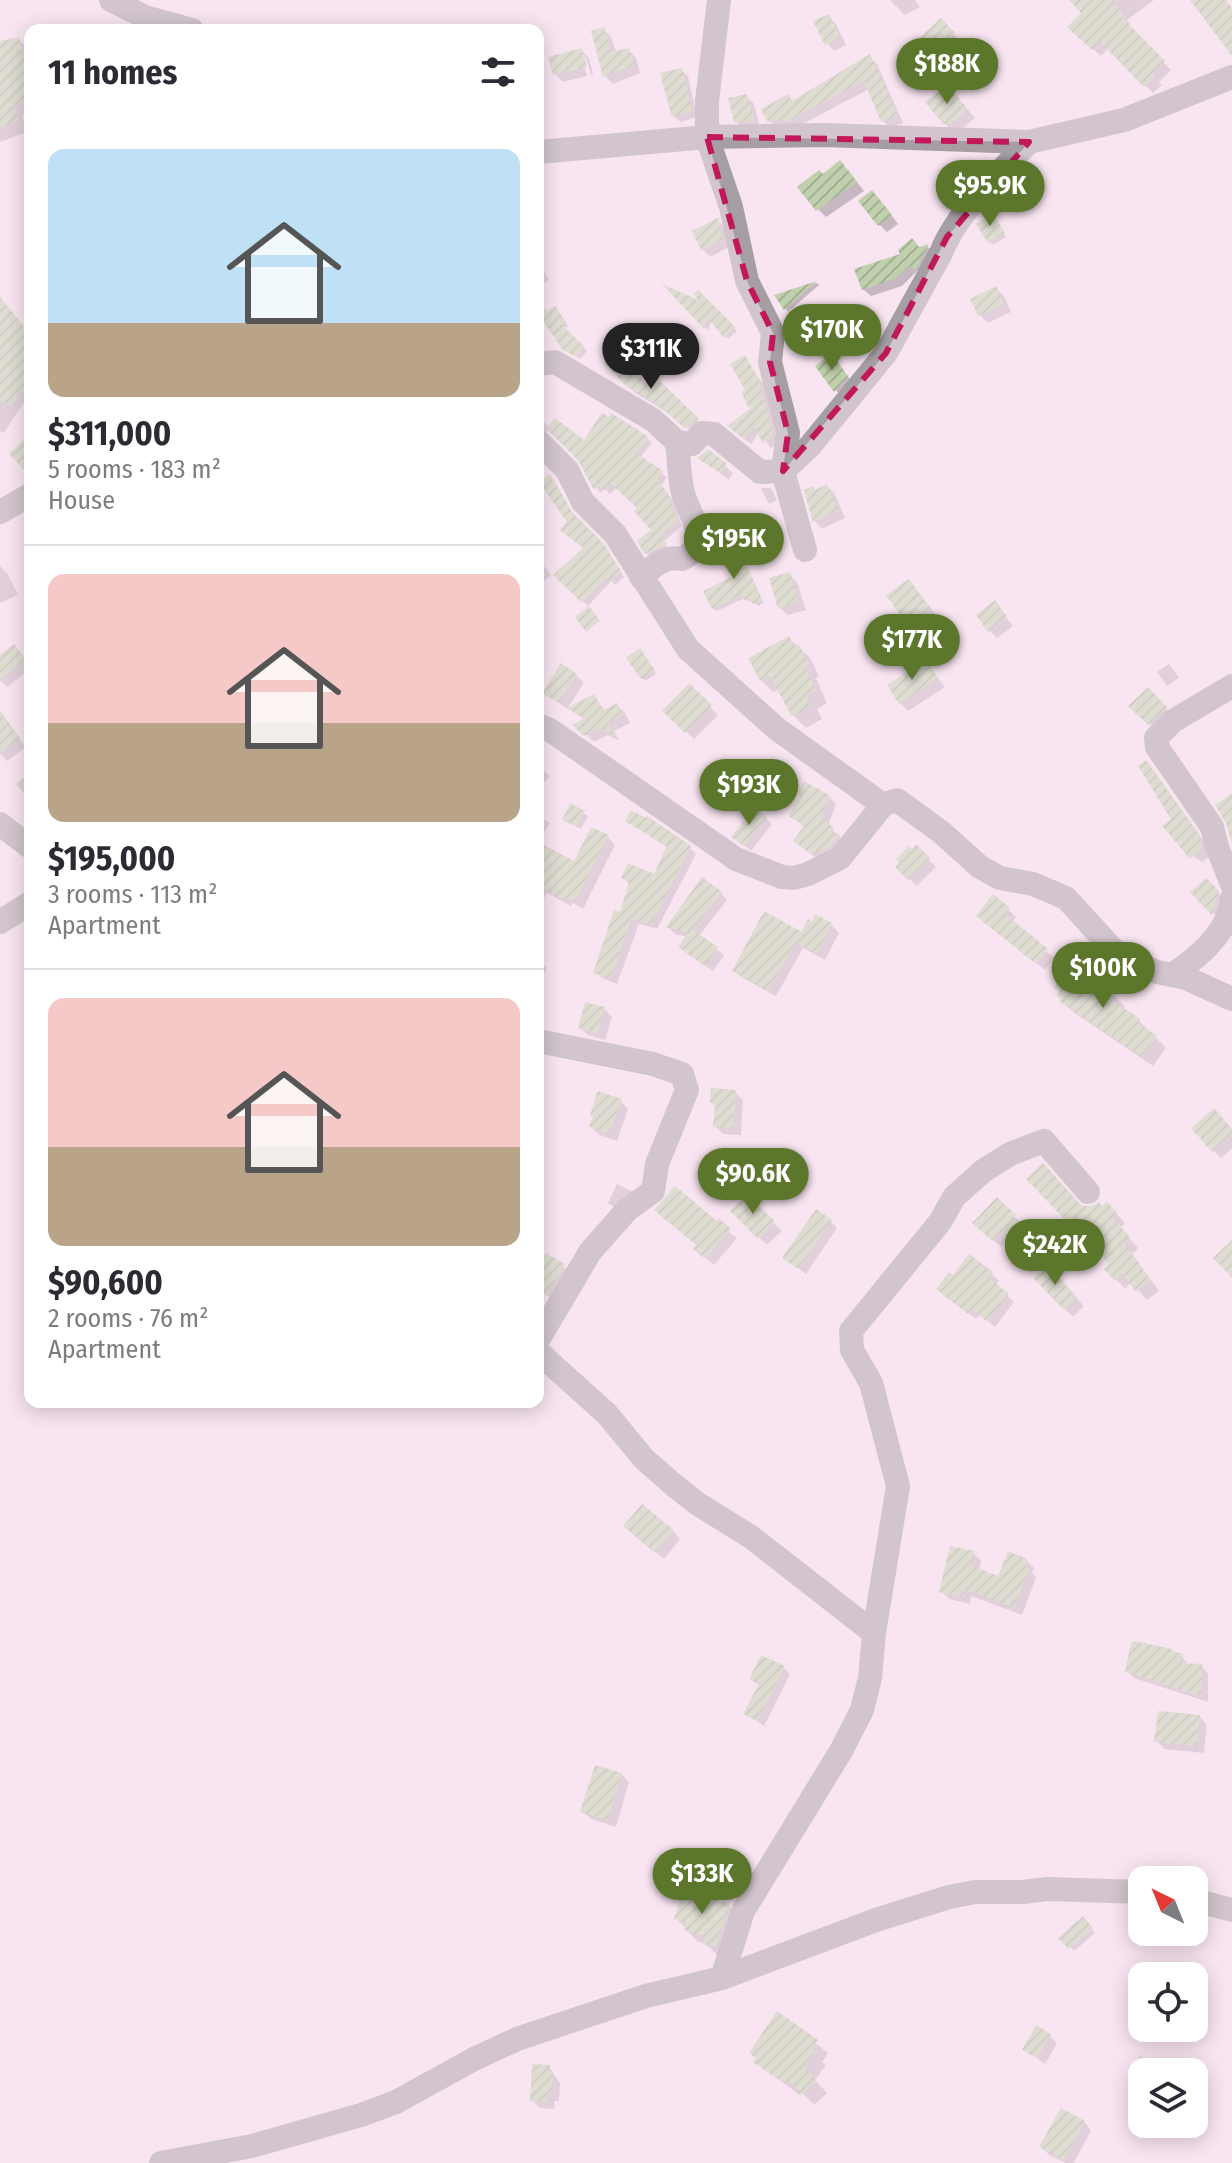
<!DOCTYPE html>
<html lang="en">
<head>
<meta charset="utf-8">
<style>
	:root { --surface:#fff; --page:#f2f2f3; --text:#2b2b33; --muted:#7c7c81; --line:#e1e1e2; --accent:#5c772c }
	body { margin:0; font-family:"Fira Sans Condensed",sans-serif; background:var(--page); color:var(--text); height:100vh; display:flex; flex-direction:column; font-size:30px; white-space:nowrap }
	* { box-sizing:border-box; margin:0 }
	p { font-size:26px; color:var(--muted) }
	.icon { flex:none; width:44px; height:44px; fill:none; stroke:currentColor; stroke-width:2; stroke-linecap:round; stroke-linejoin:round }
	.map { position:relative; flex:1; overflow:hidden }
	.sheet { position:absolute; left:24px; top:24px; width:520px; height:1384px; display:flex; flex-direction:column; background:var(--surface); border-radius:16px; box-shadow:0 4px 20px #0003 }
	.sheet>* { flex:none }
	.needle { width:52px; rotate:317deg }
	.tools { position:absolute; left:1128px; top:1866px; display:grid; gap:16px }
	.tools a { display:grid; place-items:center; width:80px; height:80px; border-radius:16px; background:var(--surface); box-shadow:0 4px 20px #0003; font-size:40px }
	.price { position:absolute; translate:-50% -68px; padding:0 18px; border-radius:28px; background:var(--accent); color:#fff; font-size:26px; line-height:52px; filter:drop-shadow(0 2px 4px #0008) }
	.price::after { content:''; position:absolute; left:50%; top:48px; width:24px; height:18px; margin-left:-12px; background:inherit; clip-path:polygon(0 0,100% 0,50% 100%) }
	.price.current { background:#222; color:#fff }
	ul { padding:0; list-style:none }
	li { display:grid; align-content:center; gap:16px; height:424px; padding:0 24px }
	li+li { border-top:2px solid var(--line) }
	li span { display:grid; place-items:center; height:248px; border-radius:16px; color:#555 }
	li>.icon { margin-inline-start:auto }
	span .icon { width:144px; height:144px; fill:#fffc; stroke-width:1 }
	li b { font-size:34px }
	h2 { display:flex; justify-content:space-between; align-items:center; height:96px; padding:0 24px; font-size:34px }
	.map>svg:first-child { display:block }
</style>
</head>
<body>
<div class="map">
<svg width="1232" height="2163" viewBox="0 0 1232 2163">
	<defs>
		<pattern id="building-hatch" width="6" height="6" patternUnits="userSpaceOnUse" patternTransform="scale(2)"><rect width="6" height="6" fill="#c0d0ac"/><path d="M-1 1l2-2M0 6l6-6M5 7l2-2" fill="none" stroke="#a4b193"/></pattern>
	</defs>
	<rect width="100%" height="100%" fill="#f8e5f1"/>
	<!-- shadow -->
	<g fill="#0003">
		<polygon points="890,0 915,0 920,7 905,15"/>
		<polygon points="1072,0 1154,0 1127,20 1130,24 1128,26 1171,70 1159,82 1162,85 1153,93 1109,48 1101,56 1070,27 1084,13"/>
		<polygon points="828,16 836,24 846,45 834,51 827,43"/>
		<polygon points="941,21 961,42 942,60 922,38"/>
		<polygon points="603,29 611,37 616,53 628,50 636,58 640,73 613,84 605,76"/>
		<polygon points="18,39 29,49 30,55 30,113 22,115 27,132 0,142 0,43"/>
		<polygon points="581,50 589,58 593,74 591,75 586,57 582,57 587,76 563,82 555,74"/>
		<polygon points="870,57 877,64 903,123 890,128 883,121 869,89 797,127 776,127 769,120 788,96 794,103"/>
		<polygon points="681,70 688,76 697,117 681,122 674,116"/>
		<polygon points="955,94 975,118 959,131 953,131 944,123"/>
		<polygon points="746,96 754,104 760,128 744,129 736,121"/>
		<polygon points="848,170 864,191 826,217 818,209 823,176"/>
		<polygon points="880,200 898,224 887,232 879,224"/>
		<polygon points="996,220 1006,237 993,245 990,242"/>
		<polygon points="718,221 725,228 729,247 710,257 702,249"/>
		<polygon points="928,247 935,253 902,286 871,296 863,289 920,249"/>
		<polygon points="538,262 549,280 538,287"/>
		<polygon points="817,283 819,285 788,312 777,296"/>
		<polygon points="996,288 1004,296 1011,312 988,323 980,315"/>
		<polygon points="670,290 703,305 698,293 737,331 728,339 712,320 708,330"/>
		<polygon points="541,308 547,314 558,312 568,326 564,329 587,351 580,359 563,348 538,311"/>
		<polygon points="0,312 13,314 30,336 30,399 26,399 4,433 0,431"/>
		<polygon points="854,314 867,329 847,340 837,324"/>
		<polygon points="744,358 764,385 778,444 771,448 759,432 751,444 736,432 753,408 747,391"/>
		<polygon points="606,362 646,386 654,377 704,427 695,434 670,414 635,393"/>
		<polygon points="839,364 854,385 843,399 818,367"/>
		<polygon points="543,421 550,428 585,443 643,434 652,443 640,458 667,477 661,486 672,499 682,526 663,542 670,550 652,558 647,553 654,530 640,508 618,487 610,494 605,489 600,493 580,459 550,431 538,432 538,424"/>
		<polygon points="700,458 725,466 733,473 729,480"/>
		<polygon points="554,481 576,519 608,551 624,577 615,585 611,581 588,606 556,575 585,548 569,522"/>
		<polygon points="827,486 835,494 845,518 822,529 815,521 816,491"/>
		<polygon points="761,488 771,488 777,500 769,504"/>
		<polygon points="735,542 764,603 758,606 753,601 749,602 745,598 717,611 713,608 740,575"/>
		<polygon points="538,558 551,575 541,583 538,580"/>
		<polygon points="0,566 7,573 18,595 0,603"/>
		<polygon points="789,575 797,582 806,610 788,615 780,608"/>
		<polygon points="916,589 937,616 931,621 934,625 920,635 889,596"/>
		<polygon points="995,603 1013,626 997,638 989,630"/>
		<polygon points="789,638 811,659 819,676 816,678 827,703 817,709 822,719 806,728 794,716 780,689 773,692 761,680"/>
		<polygon points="21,654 30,665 30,669 7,687 0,680 0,657"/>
		<polygon points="643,654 656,674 645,681 642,678"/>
		<polygon points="926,662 945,687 908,711 900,703"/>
		<polygon points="1169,664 1179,678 1167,686 1157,672"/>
		<polygon points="576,675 584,683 567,709 545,692"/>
		<polygon points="689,686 718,715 694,739 665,711"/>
		<polygon points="1148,690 1174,716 1157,731 1131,706"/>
		<polygon points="594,696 605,711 617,705 625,713 630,723 614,731 619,741 608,735 594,742 576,725 585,720 571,709"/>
		<polygon points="0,713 26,747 7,761 0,754"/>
		<polygon points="538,765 550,776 538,789"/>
		<polygon points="1153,770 1205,843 1209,857 1202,862 1185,850"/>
		<polygon points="30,772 30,800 16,784"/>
		<polygon points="828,796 836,804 828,826 841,837 839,840 844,846 821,862 804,848 806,828 791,816"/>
		<polygon points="571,806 588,816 581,829 564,819"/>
		<polygon points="538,815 550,823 539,841 538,840"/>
		<polygon points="766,818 772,824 751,851 734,837"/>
		<polygon points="627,821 690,848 696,854 657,929 639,924 617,984 602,978 596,972 622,914 630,885 624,878 655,876 668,848"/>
		<polygon points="608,837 615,845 583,909 573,903 571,906 547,893 538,910 538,844 575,864"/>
		<polygon points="916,847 936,867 917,886 897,867"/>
		<polygon points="1206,880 1226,901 1220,920 1193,892"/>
		<polygon points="721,893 727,900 699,936 724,955 713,971 680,947 687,937 675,934 668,927"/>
		<polygon points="1008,909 1016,917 1012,922 1054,958 1045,970 986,923"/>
		<polygon points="816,917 831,925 839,933 825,960 803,948 776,996 741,977 734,970 800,933 813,924"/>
		<polygon points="538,959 547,968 538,986"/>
		<polygon points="1069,968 1115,996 1125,1007 1123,1010 1139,1021 1166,1048 1153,1066 1073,1012 1063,1001"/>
		<polygon points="604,1009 612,1017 605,1040 588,1035 580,1028"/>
		<polygon points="735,1092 743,1100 741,1135 723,1134 715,1126 716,1107 712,1102"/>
		<polygon points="621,1101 628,1109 617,1141 599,1135 591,1127"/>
		<polygon points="1232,1130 1232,1148 1221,1158 1213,1150"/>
		<polygon points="617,1184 633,1192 615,1208 608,1203"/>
		<polygon points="747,1197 782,1231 767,1245 733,1211"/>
		<polygon points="997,1200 1022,1224 1020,1226 1052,1257 1045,1265 1084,1306 1073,1317 1035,1278 1042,1271 1008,1239 1001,1247 975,1223"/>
		<polygon points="1107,1204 1125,1223 1120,1228 1138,1248 1132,1254 1159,1291 1147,1300 1131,1282 1125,1289 1116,1279 1111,1264 1094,1245 1090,1249 1080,1239 1082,1208 1102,1208"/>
		<polygon points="830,1221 837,1228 806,1274 785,1258"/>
		<polygon points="717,1223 737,1238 714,1265 703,1256 698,1245"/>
		<polygon points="547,1256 572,1273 556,1301 538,1290 538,1271"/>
		<polygon points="992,1274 999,1281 995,1285 1014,1302 995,1327 980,1314 976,1319 946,1296"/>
		<polygon points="673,1531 680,1539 664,1559 634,1534"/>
		<polygon points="973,1553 981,1560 979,1571 999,1578 1026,1560 1034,1568 1032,1573 1036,1578 1022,1615 971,1596 970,1604 949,1599 942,1591"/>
		<polygon points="1171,1650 1182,1656 1188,1665 1201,1666 1208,1673 1208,1702 1134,1678 1127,1671"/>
		<polygon points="784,1668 790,1674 764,1726 746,1714 760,1686 751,1679"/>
		<polygon points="1200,1717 1207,1725 1204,1753 1164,1749 1157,1741"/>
		<polygon points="621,1774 629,1782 616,1827 591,1819 583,1812"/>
		<polygon points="729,1906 741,1918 718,1956 706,1944 698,1942 676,1918"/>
		<polygon points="1083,1918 1095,1933 1074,1951 1061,1938"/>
		<polygon points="778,2014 828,2053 822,2062 826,2065 815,2080 827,2093 814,2105 801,2092 799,2095 756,2061"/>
		<polygon points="1049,2035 1057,2043 1045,2064 1025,2049"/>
		<polygon points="1140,2056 1156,2065 1153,2072 1142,2072 1142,2078 1133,2072"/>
		<polygon points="549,2067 560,2083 559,2101 555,2101 554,2109 540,2108 532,2100"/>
		<polygon points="1084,2122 1091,2130 1074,2163 1066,2163 1049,2155 1042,2147"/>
		<polygon points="1162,2124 1187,2124 1182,2134"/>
	</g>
	<!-- building -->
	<g fill="url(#building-hatch)">
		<polygon points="1069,0 1111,0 1124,15 1122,17 1165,61 1153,73 1155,76 1144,87 1100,42 1092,50 1067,27 1081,13"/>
		<polygon points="1190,0 1226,0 1232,8 1232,56"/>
		<polygon points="829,14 840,37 825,45 813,21"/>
		<polygon points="941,18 955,33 933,53 919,38"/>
		<polygon points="604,27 611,52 629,48 634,65 603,77 591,31"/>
		<polygon points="19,37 30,88 30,100 13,105 18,121 0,128 0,41"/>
		<polygon points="582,48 587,67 553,75 548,57"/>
		<polygon points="870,54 898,116 881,122 864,81 789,121 767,121 761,109 788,94 792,101"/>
		<polygon points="682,68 692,111 672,117 660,73"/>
		<polygon points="948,84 968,110 950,124 943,124 925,102"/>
		<polygon points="747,94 754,121 734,122 728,98"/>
		<polygon points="840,160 857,182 816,211 797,187 819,170 823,174"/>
		<polygon points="872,190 892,215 878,226 858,201"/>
		<polygon points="993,214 1005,233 988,243 976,224"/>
		<polygon points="718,218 723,240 701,250 692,231"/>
		<polygon points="912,238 919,247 929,244 915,270 910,266 894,279 862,290 854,269 900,254 898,250"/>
		<polygon points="817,281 784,310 774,295"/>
		<polygon points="662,284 698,300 694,293 698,290 735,327 724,338 708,318 704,329"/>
		<polygon points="996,286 1005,304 978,316 970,299"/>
		<polygon points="0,297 22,324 30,340 30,370 25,372 29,390 19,393 12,407 0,400"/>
		<polygon points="541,305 547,311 555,306 566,322 562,325 585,347 576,357 560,348 561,347 538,314"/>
		<polygon points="855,312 866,325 842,337 834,323"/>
		<polygon points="615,351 645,383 653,374 699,419 684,428 661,407 626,386 603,362"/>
		<polygon points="832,354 848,376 834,392 815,366"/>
		<polygon points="745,355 758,377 773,434 772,437 763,443 753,426 744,439 727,426 753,406 749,408 741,392 745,390 730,364"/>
		<polygon points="602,412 608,417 611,413 649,437 636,453 663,471 657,480 667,492 678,521 660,536 667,544 645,554 637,541 651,530 634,511 637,508 611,484 604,490 599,485 594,490 578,460 547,429 555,418 584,440"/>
		<polygon points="30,433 30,476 9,454"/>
		<polygon points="708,449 727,464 720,473 697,458"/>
		<polygon points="550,474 572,512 603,543 621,571 609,582 606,578 582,603 553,575 583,548 560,530 567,522 539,482"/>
		<polygon points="827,484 839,510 813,522 804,490 813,486 815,490"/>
		<polygon points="736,540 762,600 753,604 749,598 744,600 742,595 712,609 703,591 737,574 722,547"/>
		<polygon points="790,572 799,602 778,609 769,578"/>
		<polygon points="909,579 930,608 924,612 927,616 910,629 886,595"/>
		<polygon points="995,600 1007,617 988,632 976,615"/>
		<polygon points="589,606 600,621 586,632 575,617"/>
		<polygon points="789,636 795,647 799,645 809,664 805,665 816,691 806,696 811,706 792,717 770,676 760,681 748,658"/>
		<polygon points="14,644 26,659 0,679 0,655"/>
		<polygon points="640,648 655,670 641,679 626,658"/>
		<polygon points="926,659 938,678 899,704 887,685"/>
		<polygon points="561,663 577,674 559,703 542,693"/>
		<polygon points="689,683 712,705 685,733 662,711"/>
		<polygon points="1148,687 1167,707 1148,725 1128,706"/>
		<polygon points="594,694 603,710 617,703 623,715 608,723 615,737 599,728 584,736 572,725 584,719 567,708"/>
		<polygon points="0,711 20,738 0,753"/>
		<polygon points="1146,760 1198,833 1202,849 1190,859 1162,826 1171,819 1138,766"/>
		<polygon points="804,781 829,795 821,818 834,828 831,832 838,837 830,846 812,855 793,841 805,825 788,816 800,796 797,794"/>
		<polygon points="1232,793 1232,844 1226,823 1215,805"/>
		<polygon points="570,803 585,811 577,827 562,820"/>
		<polygon points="755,807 767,817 744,846 731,837"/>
		<polygon points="631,810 646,818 647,816 691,846 651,924 632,919 610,979 593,973 614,910 620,912 629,882 621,878 628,863 654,874 667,846 625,821"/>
		<polygon points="591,827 609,835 575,902 564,896 562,900 538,886 538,842 574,861"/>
		<polygon points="916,844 930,858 908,880 895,867 899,862 896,859 909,846 912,849"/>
		<polygon points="702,877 722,892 693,930 718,947 705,966 678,947 688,933 666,927"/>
		<polygon points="1206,878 1219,891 1212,915 1190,892"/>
		<polygon points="993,894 1010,908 1005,914 1048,949 1036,964 976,916"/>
		<polygon points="764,911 802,932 768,991 732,971"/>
		<polygon points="815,914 832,923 817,954 796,943 808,919 812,922"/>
		<polygon points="1069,965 1116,994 1112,1000 1140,1019 1138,1023 1157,1036 1142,1057 1060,1002 1061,999 1057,996 1060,991 1054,988"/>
		<polygon points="585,1002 605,1007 597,1034 578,1028"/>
		<polygon points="711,1088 736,1090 733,1128 713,1127 715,1104 710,1103"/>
		<polygon points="598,1091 622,1099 609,1134 589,1127 593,1116 590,1115"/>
		<polygon points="1214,1108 1232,1129 1232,1134 1212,1152 1191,1128"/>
		<polygon points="1043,1163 1082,1206 1092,1206 1099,1202 1102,1206 1107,1202 1117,1213 1112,1217 1130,1237 1124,1243 1151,1280 1136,1292 1121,1273 1115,1281 1104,1269 1109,1264 1084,1236 1079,1241 1072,1233 1072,1227 1026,1179"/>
		<polygon points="675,1186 717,1221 719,1218 731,1229 705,1259 693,1249 696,1245 654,1210"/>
		<polygon points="747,1194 775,1221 758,1239 730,1211"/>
		<polygon points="997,1197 1016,1215 1013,1218 1046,1248 1032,1263 1000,1233 992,1241 972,1223"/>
		<polygon points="816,1209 832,1220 798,1269 782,1258"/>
		<polygon points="1232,1240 1232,1278 1213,1258"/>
		<polygon points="546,1253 565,1264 547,1295 538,1289 538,1267"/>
		<polygon points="969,1254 993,1272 989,1278 1009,1294 987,1322 972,1309 968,1314 936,1289 949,1272 953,1275"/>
		<polygon points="1047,1264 1077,1297 1064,1310 1033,1278"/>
		<polygon points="642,1504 674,1530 655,1553 623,1526"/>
		<polygon points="950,1546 974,1551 971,1565 998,1576 1008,1551 1027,1559 1024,1566 1030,1568 1014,1608 964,1589 963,1597 939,1592"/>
		<polygon points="1134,1641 1172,1649 1171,1651 1183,1654 1181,1663 1202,1664 1201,1696 1125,1672 1131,1643"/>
		<polygon points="761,1655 785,1666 757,1721 743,1714 759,1684 749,1679"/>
		<polygon points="1158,1711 1200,1715 1197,1746 1154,1742"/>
		<polygon points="595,1765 622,1773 608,1820 580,1812"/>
		<polygon points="683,1890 730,1904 716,1947 703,1944 705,1937 684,1930 686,1922 674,1919"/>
		<polygon points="1083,1916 1093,1928 1069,1949 1058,1938"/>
		<polygon points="777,2011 818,2040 812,2049 815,2052 805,2067 817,2081 801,2095 789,2081 786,2085 753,2062 756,2058 749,2053"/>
		<polygon points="1036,2025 1051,2034 1037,2058 1022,2050"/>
		<polygon points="532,2064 550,2065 549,2072 553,2073 551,2094 548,2094 547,2102 530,2101"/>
		<polygon points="1061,2108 1085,2121 1064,2160 1039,2147"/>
	</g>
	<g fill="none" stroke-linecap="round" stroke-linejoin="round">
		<!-- minor -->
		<g stroke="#a59ea2" stroke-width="24">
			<polyline points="111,0 145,17 192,30"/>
			<polyline points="719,0 707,101 707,137 731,207 747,281 773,333 770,362 788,433 783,471 805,550"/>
			<polyline points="538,152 707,137 824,135 1029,142 1124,120 1232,77"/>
			<path d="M 538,364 L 555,362 L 653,420 L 677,442 L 692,444 L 702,433 L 714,434 L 760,472 L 783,471 L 810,446 L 886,353 L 941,253 C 956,214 999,172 1029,142"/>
			<polyline points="538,441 567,470 583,502 615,534 688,649 777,729 883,805"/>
			<polyline points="0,512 30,495"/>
			<path d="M 641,577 C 654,566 665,555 682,559 C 714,543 689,516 683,493 C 679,477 679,459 677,442"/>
			<polyline points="1232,686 1173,721 1156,738 1157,747 1212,827 1217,847 1232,884"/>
			<polyline points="538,725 550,730 736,859 782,877 794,878 808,874 840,858 883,805 897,800 941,832 980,867 1000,878 1033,884 1066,898 1119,956 1157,972 1186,978 1232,999"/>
			<polyline points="0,824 30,847"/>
			<polyline points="0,922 30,903"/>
			<path d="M 1172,975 C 1198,958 1230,931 1232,898"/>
			<polyline points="538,1041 653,1064 682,1074 687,1090 657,1164 653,1191 627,1210 590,1252 538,1340"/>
			<polyline points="538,1352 607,1414 644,1459 675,1486 698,1504 751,1537 874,1633"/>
			<polyline points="1194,1900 1232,1910"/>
			<polyline points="722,1978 743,1911 841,1751 862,1710 870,1678 874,1633 898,1486 871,1383 852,1350 851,1331 940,1222 954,1197 983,1171 1010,1154 1044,1141 1088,1192"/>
			<polyline points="161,2163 252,2146 361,2115 396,2102 474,2059 517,2039 646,1996 722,1978 876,1920 949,1897 975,1892 1023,1892 1047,1889 1142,1892"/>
		</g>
	</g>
	<!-- marked area -->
	<path d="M0 0H1232V2163H0ZM 707,137 L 1029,142 L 947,237 L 886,353 L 783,471 L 788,433 L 770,362 L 773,333 L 747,281 Z" fill="#f8e5f1" fill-opacity=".55" fill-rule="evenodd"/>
	<path fill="none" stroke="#c2185b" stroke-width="6" stroke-dasharray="16 10" stroke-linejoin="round" d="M 707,137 L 1029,142 L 947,237 L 886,353 L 783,471 L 788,433 L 770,362 L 773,333 L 747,281 Z"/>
</svg>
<div class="tools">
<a><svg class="needle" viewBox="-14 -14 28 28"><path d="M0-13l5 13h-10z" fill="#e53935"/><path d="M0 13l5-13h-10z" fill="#7c7c81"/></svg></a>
<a><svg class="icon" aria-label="locate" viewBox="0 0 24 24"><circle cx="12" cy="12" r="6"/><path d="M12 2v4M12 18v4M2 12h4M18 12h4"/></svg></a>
<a><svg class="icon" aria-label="layers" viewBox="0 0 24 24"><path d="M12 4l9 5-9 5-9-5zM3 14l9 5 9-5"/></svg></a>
</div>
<b class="price" style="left:947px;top:106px">$188K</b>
<b class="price" style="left:990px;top:228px">$95.9K</b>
<b class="price" style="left:832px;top:372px">$170K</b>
<b class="price current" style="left:651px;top:391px">$311K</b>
<b class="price" style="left:734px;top:581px">$195K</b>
<b class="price" style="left:912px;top:682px">$177K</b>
<b class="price" style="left:749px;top:827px">$193K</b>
<b class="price" style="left:1103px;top:1010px">$100K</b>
<b class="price" style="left:753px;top:1216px">$90.6K</b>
<b class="price" style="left:1055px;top:1287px">$242K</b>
<b class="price" style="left:702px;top:1916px">$133K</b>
<section class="sheet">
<h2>11 homes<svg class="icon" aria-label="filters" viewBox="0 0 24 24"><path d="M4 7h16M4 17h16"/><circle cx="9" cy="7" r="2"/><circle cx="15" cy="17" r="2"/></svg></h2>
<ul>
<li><span style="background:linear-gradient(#bfe0f5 70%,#b9a48a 0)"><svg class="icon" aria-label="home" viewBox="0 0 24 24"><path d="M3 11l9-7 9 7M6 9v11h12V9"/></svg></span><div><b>$311,000</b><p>5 rooms · 183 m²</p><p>House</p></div></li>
<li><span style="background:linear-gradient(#f6c9c9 60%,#b9a48a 0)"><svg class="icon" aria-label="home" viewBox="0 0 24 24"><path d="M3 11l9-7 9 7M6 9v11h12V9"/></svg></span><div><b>$195,000</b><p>3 rooms · 113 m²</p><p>Apartment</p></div></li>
<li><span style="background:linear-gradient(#f6c9c9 60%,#b9a48a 0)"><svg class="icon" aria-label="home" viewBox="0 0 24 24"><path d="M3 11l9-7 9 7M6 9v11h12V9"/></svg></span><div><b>$90,600</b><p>2 rooms · 76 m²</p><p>Apartment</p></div></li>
</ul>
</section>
</div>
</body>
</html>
